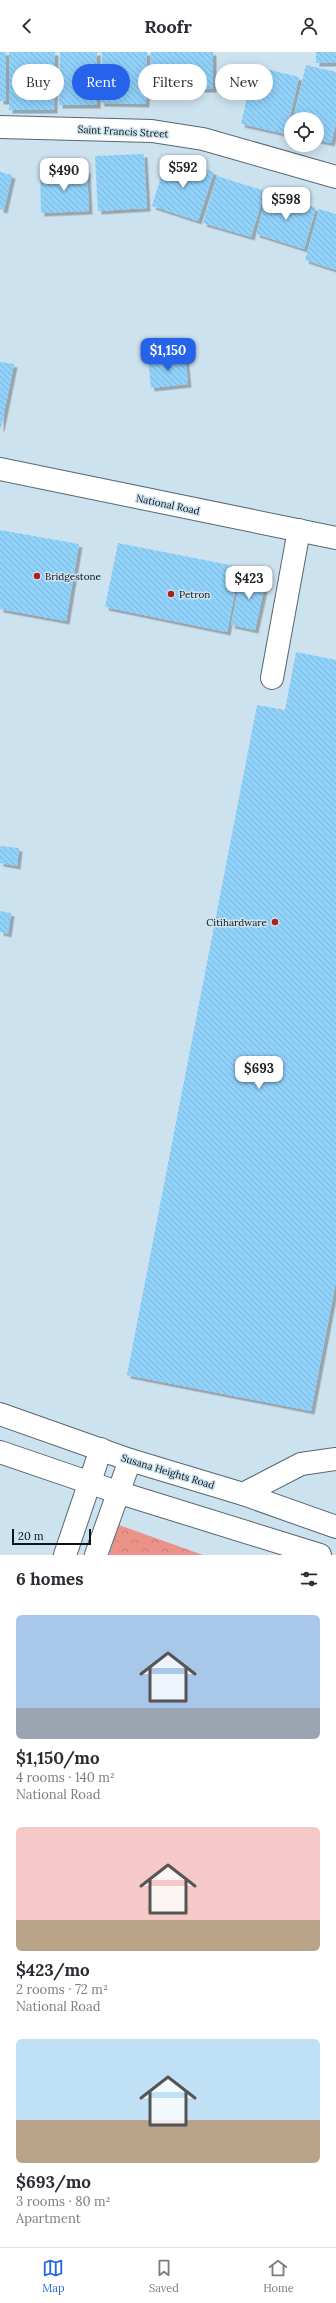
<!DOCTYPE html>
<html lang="en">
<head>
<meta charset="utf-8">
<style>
	:root { --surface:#fff; --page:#f2f2f3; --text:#2b2b33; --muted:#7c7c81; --line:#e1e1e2; --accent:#2563eb }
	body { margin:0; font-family:Lora,serif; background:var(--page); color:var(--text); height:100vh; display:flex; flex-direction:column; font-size:15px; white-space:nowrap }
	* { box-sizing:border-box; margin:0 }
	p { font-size:13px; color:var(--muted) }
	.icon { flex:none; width:22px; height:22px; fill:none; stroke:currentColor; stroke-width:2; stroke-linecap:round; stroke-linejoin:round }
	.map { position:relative; height:1503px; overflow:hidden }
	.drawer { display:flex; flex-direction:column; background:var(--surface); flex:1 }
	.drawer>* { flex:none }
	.hud { position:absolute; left:12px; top:12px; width:312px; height:36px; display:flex; gap:8px }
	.controls { position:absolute; left:284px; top:60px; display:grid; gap:8px }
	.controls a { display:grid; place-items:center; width:40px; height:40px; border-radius:50%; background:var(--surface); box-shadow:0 2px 10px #0003; font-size:20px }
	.scale { position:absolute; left:12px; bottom:10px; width:79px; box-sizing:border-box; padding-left:4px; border:2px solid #0c1418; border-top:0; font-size:11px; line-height:14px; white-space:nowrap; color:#0c1418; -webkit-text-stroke:3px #cde2ef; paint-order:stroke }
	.price { position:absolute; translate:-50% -34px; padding:0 9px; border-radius:8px; background:#fff; color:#222; font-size:13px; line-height:26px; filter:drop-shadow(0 1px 2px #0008) }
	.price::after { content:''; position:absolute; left:50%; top:24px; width:12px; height:9px; margin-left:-6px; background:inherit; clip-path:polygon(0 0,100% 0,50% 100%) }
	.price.active { background:var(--accent); color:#fff }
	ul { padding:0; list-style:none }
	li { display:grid; align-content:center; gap:8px; height:212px; padding:0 16px }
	li span { display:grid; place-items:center; height:124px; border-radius:6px; color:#555 }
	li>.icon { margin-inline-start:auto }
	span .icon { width:72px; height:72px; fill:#fffc; stroke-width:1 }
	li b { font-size:17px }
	h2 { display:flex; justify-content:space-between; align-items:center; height:48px; padding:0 16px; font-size:17px }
	.chip { padding:0 14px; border-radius:18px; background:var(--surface); box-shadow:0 2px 10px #0003; font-size:14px; line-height:36px }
	.chip.active { background:var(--accent); color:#fff }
	header { display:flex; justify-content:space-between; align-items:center; height:52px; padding:0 16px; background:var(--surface); font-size:18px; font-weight:800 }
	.menu { display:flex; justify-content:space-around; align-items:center; height:56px; border-top:1px solid var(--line); background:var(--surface); font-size:11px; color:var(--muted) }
	.menu a { display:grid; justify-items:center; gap:2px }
	.menu .active { color:var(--accent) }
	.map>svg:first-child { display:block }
</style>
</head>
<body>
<header><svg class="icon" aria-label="back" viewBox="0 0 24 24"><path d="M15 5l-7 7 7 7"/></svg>Roofr<svg class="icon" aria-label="person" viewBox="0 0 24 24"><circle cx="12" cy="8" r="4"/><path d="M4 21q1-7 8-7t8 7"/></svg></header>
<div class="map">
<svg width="336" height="1503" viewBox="0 0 336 1503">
	<defs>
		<pattern id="forest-crowns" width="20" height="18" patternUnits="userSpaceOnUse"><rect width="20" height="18" fill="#eb9289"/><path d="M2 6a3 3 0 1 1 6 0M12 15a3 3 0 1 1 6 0" fill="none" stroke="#c87d76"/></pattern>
		<pattern id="building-back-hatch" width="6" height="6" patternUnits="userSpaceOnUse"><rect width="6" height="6" fill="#91d2fb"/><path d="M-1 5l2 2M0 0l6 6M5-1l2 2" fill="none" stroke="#7cb3d6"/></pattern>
		<filter id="shadow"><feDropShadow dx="3.5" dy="3.5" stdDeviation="0" flood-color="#0004"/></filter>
	</defs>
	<rect width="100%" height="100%" fill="#cde2ef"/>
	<!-- forest -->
	<polygon fill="url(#forest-crowns)" points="119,1473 203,1503 109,1503"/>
	<!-- building -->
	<g fill="url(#building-back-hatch)" filter="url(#shadow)">
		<rect x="0" y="0" width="6" height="49"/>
		<polygon points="9,0 55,0 54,58 9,58"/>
		<polygon points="60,0 97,0 97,53 59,53"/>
		<polygon points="102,0 147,0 146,52 101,51"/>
		<rect x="151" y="0" width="62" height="37"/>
		<rect x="316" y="0" width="20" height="11"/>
		<polygon points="306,13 336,20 336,72 331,91 317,88 317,67 293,67"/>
		<polygon points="254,14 299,25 286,82 241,72"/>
		<polygon points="144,102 147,156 98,159 95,104"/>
		<polygon points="167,105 214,120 198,169 152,154"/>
		<polygon points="87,118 89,159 41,161 40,120"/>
		<polygon points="0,120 12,123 4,158 0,157"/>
		<polygon points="217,124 265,139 251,185 203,171"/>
		<polygon points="267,142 316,156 304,197 256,182"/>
		<polygon points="319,157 336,162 336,218 305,208"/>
		<polygon points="185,303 188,332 151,336 148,307"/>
		<polygon points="0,310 14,312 1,376 0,376"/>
		<polygon points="0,478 79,492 66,569 0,557"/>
		<polygon points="118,491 240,515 227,580 105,555"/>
		<polygon points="242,518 267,523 255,578 231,573"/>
		<polygon points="296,600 336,608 336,1229 311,1359 127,1323 257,653 285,658"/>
		<polygon points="0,794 19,796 17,814 0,811"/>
		<polygon points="0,859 11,861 8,882 0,880"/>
	</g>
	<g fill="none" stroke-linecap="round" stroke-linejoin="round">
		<defs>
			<g id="minor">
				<polyline points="0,75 152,79 203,87 336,125"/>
				<polyline points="272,626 299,478"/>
				<polyline points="243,1442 301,1412 336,1407"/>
				<polyline points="65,1503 101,1397"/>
				<polyline points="96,1503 130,1408"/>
			</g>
			<g id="major">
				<polyline points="0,1362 130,1408 243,1442 336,1475"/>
				<polyline points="0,1400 117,1440 320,1503"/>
			</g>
			<polyline id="highway" points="0,417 336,486"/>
		</defs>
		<!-- minor casing -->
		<use href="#minor" stroke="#556773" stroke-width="24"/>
		<!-- major casing -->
		<use href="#major" stroke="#556773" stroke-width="24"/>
		<!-- highway casing -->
		<use href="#highway" stroke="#556773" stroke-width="24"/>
		<!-- minor -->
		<use href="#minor" stroke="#fff" stroke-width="22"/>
		<!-- major -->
		<use href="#major" stroke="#fff" stroke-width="22"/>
		<!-- highway -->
		<use href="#highway" stroke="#fff" stroke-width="22"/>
	</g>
	<!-- markers -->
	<g fill="#af1e22" stroke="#cde2ef" stroke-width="1.5">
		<circle cx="37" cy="524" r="4"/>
		<circle cx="171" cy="542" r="4"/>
		<circle cx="275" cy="870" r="4"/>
	</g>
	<g text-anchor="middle" stroke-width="3" stroke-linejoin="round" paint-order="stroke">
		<!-- street labels -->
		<g font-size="10" fill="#0c1418" stroke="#cde2ef">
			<text transform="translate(123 79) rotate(3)" y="4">Saint Francis Street</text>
			<text transform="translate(168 452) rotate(12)" y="4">National Road</text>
			<text transform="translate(168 1419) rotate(17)" y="4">Susana Heights Road</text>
		</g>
		<!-- poi labels -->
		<g font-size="10" fill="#0c1418" stroke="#cde2ef" text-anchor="start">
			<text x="45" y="528">Bridgestone</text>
			<text x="179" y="546">Petron</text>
			<text x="267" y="874" text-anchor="end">Citihardware</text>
		</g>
	</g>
</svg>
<div class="controls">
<a><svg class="icon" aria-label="locate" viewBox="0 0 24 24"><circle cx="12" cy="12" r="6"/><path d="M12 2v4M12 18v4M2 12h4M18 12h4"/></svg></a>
</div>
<div class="scale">20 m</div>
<b class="price" style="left:183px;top:137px">$592</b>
<b class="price" style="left:64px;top:140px">$490</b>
<b class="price" style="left:286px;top:169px">$598</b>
<b class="price active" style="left:168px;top:320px">$1,150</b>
<b class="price" style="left:249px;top:548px">$423</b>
<b class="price" style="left:259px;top:1038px">$693</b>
<div class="hud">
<a class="chip">Buy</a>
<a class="chip active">Rent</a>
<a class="chip">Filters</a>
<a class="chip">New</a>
</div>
</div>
<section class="drawer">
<h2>6 homes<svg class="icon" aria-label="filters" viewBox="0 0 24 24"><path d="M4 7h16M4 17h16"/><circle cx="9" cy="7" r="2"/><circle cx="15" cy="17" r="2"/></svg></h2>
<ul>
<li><span style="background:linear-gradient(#a9c7e8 75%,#9aa5b1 0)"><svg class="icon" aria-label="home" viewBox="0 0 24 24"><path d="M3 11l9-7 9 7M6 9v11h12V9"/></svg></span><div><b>$1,150/mo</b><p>4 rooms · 140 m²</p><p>National Road</p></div></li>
<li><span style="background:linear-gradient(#f6c9c9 75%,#b9a48a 0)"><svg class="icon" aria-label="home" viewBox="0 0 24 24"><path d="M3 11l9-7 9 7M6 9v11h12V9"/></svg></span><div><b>$423/mo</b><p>2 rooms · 72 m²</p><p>National Road</p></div></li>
<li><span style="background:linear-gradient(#bfe0f5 65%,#b9a48a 0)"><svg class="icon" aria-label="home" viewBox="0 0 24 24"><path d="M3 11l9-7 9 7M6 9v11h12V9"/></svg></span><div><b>$693/mo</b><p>3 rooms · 80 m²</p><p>Apartment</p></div></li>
</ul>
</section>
<nav class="menu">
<a class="active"><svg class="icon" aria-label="map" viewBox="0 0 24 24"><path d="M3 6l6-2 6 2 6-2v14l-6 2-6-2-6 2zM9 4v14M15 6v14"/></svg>Map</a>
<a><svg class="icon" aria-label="saved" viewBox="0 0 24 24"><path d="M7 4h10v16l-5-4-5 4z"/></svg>Saved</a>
<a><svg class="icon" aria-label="home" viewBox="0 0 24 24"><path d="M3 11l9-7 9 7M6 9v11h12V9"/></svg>Home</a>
</nav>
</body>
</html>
